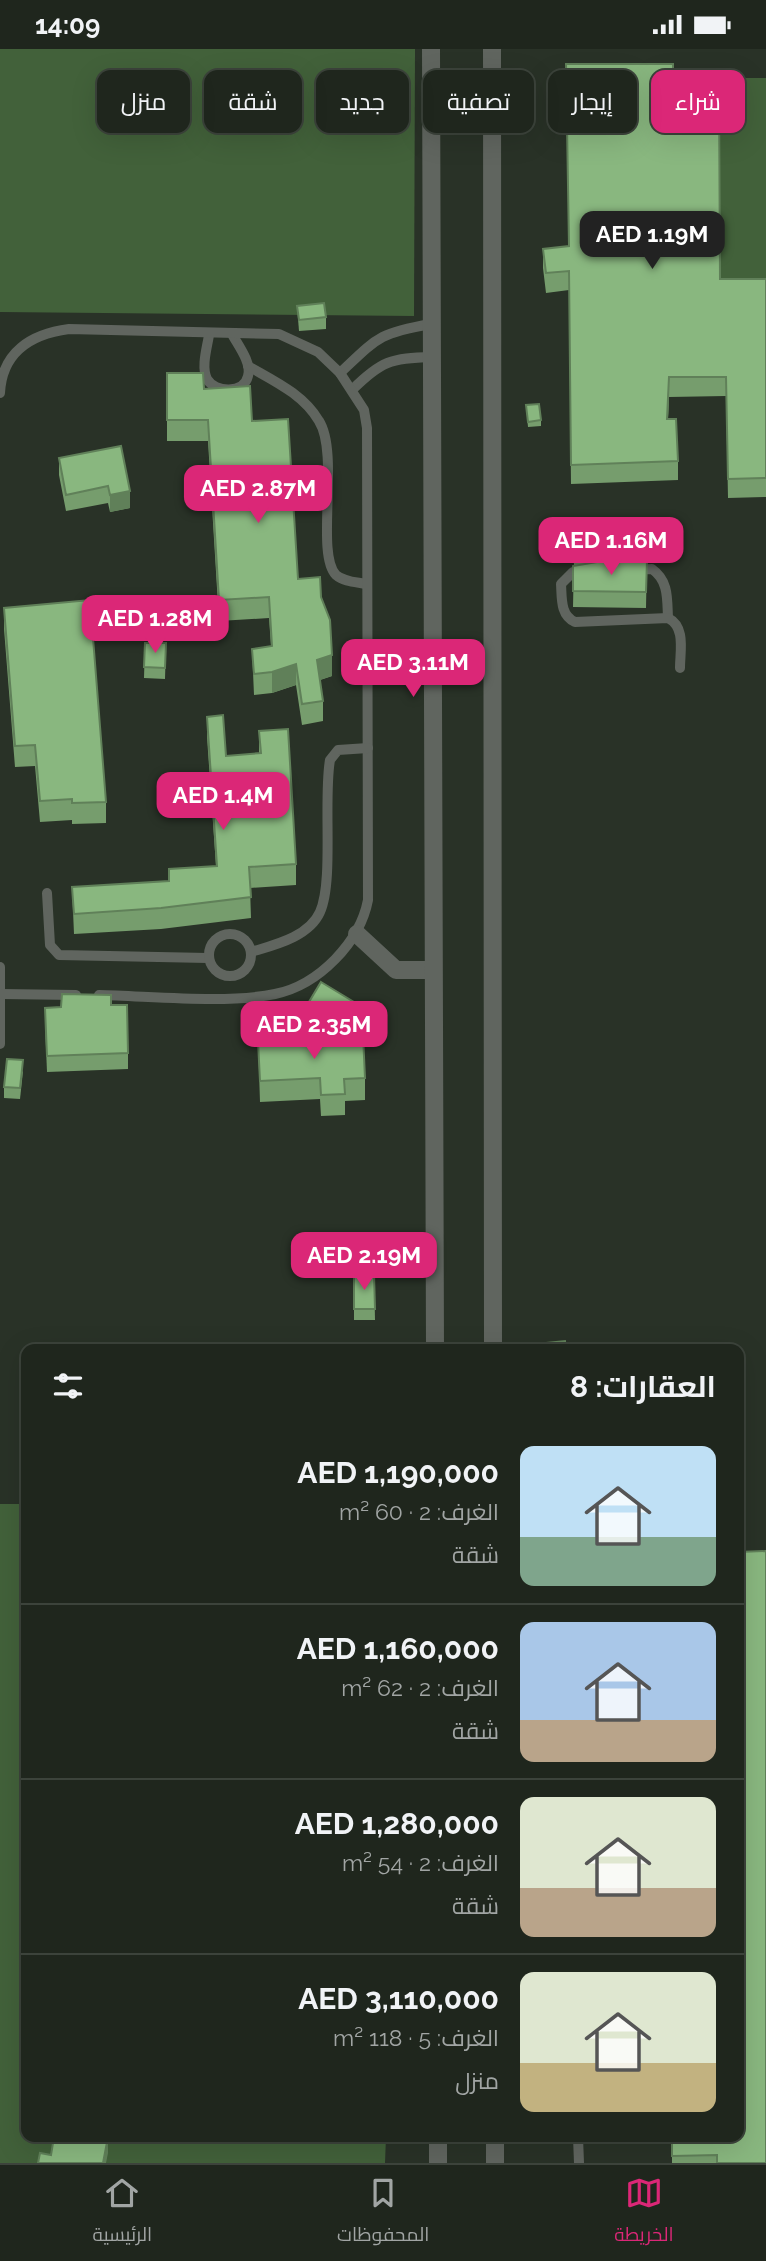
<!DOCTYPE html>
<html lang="ar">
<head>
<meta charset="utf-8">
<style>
	:root { --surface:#1f261d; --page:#2c322a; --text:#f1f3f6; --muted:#a1a5a4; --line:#3c433b; --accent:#db2777 }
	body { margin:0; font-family:Raleway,Cairo,sans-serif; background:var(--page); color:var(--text); direction:rtl; height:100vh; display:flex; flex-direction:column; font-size:26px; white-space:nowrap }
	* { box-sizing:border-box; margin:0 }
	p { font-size:23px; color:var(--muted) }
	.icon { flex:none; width:38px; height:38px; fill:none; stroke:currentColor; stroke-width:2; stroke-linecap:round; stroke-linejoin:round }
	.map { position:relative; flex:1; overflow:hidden; direction:ltr }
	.sheet { position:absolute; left:21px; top:1295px; width:723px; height:798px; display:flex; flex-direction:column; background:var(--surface); border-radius:14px; box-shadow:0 7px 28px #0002,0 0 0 2px var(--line); direction:rtl }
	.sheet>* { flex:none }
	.banner { position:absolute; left:21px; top:21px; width:724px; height:63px; direction:rtl; display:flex; gap:14px }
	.price { position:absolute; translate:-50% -60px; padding:0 16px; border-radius:14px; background:var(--accent); color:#fff; font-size:23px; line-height:46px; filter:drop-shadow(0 2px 4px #0008) }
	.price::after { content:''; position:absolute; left:50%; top:42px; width:21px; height:16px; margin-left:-10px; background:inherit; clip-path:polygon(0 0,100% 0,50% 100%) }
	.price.active { background:#222; color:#fff }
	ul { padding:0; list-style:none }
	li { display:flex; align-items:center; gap:21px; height:175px; padding:0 28px }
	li+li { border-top:2px solid var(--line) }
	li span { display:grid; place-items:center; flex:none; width:196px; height:140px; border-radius:14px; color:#555 }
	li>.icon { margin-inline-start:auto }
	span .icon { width:84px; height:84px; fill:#fffc; stroke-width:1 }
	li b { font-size:30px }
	h2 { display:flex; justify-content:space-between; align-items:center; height:84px; padding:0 28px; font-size:30px }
	.pill { padding:0 24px; border-radius:14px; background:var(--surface); box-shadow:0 7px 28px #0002,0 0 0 2px var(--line); font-size:24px; line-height:63px }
	.pill.active { background:var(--accent); color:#fff }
	.status { display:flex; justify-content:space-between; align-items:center; height:49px; padding:0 35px; background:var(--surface); direction:ltr }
	.status svg { height:19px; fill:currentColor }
	.menu { display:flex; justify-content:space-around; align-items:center; height:98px; border-top:2px solid var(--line); background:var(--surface); font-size:19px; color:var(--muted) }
	.menu a { display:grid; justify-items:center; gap:4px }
	.menu .active { color:var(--accent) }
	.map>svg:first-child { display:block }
</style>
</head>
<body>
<div class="status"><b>14:09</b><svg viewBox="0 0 49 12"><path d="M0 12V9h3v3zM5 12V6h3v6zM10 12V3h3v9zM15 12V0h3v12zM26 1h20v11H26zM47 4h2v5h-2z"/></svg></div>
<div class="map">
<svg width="766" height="2114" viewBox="0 0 766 2114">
	<rect width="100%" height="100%" fill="#293227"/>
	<!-- green -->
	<g fill="#42613a">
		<polygon points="0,0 415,0 414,267 0,263"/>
		<polygon points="719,29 766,29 766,249 720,249"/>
		<polygon points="0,1455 26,1455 26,2088 386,2088 385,2114 0,2114"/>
	</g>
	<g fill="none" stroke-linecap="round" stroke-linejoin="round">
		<!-- service -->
		<g stroke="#60655f" stroke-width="10">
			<path d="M 209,286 C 207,299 201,318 207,330 C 215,344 244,345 248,327 C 252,314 238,296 232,285"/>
			<path d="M 248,317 C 274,332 303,345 319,372 C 340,405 315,505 336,526 C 344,533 356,533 366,535"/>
			<path d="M 340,324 C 378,288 379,284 431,275"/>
			<path d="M 352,341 C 381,312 391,309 432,308"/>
			<path d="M 0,344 C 2,303 31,285 69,280 L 279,285 L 318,303 L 340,324 L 364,361 L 367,379 L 368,851 C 360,893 319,936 275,945 C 227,955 150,947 99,946"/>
			<path d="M 632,521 L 652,520 C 669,532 667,550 668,569"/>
			<path d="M 585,522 L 573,523 L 561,535 C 562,549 560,566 575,573 L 668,569 C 686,578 680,602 680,619"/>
			<polyline points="47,844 50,896 59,906 208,909"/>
			<circle cx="230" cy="906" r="21"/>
			<path d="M 251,903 C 274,896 309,888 320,863 C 334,832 323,750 330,711 L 338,701 L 368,699"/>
			<polyline points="0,918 0,995"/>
			<polyline points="1,945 76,946"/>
			<polyline points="578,2088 579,2114"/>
		</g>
		<!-- minor -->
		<polyline stroke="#60655f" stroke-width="18" points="357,885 396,921 433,921"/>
		<!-- tertiary -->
		<g stroke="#60655f" stroke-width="18">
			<polyline points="431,0 435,1300"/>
			<polyline points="492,0 493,1300"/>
			<polyline points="438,2088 438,2114"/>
			<polyline points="495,2088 495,2114"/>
		</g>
	</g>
	<!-- wall -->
	<g fill="#769d6d">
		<polygon points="673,37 720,230 766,230 766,448 728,449 726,347 669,348 668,370 678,412 678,431 571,435 569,241 546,244 543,219 543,200 569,197"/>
		<polygon points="297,257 326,268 326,280 299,282"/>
		<polygon points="167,324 204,340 252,372 298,530 321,548 332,627 320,631 323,652 323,672 302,676 296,636 272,644 254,646 252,600 271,597 269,569 219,572 208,392 167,392"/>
		<polygon points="526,356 541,371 541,377 528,378"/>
		<polygon points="121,397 130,459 110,463 108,454 66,462 59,426 59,409"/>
		<polygon points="545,477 665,489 665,505 647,506 646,559 573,558 574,510 546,511"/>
		<polygon points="4,559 106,753 106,774 72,775 72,771 40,773 35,717 15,718 4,580"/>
		<polygon points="145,594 166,594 165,630 144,629"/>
		<polygon points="207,668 226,707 259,704 259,682 296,815 296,836 250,839 251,869 161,880 74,885 72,838 169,832 169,820 216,817 207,688"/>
		<polygon points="111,956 128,1004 128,1020 47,1023 45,975"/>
		<polygon points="306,958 354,964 340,987 365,1029 365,1051 345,1052 345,1066 321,1067 320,1050 260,1053 258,992 337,987 306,969"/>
		<polygon points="23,1022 20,1050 4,1049 4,1038"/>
		<polygon points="374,1225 375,1271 354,1271 354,1226"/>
		<polygon points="672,2088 766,2114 672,2114"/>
	</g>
	<!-- shaded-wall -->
	<g fill="#608059">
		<polygon points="669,328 669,348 667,389 667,370"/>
		<polygon points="130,442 130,459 110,463 110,446"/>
		<polygon points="332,606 332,627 317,632 317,611"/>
		<polygon points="296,615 296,636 272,644 272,623"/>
		<polygon points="354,953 354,964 339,989 339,977"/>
		<polygon points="108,2088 108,2104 106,2114 103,2114"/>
	</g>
	<!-- building -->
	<g fill="#89b77f" stroke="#608059" stroke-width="2">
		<polygon points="566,15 673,15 673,37 719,37 720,230 766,230 766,429 728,430 726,328 669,328 667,370 676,370 678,412 571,416 569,222 546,224 543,200 569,197"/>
		<polygon points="324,254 326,268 299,271 297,257"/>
		<polygon points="167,324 203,324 204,340 250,337 252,372 288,370 298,530 320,528 321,548 330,571 332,606 317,611 323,652 302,655 296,615 272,623 254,625 252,600 272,597 269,548 219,551 208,371 167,371"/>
		<polygon points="539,355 541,371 528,373 526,356"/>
		<polygon points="121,397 130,442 110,446 108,437 66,446 59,409"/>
		<polygon points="664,471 665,489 647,490 647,496 574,500 574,493 546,495 545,477"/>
		<polygon points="647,511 646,543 573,542 573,517 603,512"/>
		<polygon points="90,551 106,753 72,754 72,750 40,752 35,696 15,697 4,559"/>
		<polygon points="145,594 166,594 165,619 144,618"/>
		<polygon points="223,666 226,707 261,704 259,682 288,680 296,815 249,818 251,848 161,859 74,865 72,838 169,832 169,820 217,817 207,668"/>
		<polygon points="321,933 354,953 339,977 306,958"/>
		<polygon points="62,945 111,946 111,956 127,956 128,1004 47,1007 45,959 61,958"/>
		<polygon points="363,986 365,1029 344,1030 345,1045 321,1046 320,1029 260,1032 258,992"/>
		<polygon points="7,1010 23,1011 20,1039 4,1038"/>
		<polygon points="374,1225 375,1260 354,1260 354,1226"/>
		<polygon points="565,1292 566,1300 548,1300 547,1294"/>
		<polygon points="766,1502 766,2114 717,2114 717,2106 672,2107 672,2088 738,2088 738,1503"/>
		<polygon points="54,2088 108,2088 103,2114 38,2114 40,2104 51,2106"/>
	</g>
</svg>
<b class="price active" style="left:652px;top:222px">AED 1.19M</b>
<b class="price" style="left:258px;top:476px">AED 2.87M</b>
<b class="price" style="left:611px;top:528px">AED 1.16M</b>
<b class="price" style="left:155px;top:606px">AED 1.28M</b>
<b class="price" style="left:413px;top:650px">AED 3.11M</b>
<b class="price" style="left:223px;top:783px">AED 1.4M</b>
<b class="price" style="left:314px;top:1012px">AED 2.35M</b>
<b class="price" style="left:364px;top:1243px">AED 2.19M</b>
<div class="banner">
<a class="pill active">شراء</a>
<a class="pill">إيجار</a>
<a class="pill">تصفية</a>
<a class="pill">جديد</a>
<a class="pill">شقة</a>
<a class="pill">منزل</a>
</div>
<section class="sheet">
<h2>العقارات: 8<svg class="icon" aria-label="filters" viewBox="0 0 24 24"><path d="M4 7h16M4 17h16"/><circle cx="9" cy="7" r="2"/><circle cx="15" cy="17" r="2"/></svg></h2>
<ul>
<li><span style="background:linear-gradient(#bfe0f5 65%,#7fa58c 0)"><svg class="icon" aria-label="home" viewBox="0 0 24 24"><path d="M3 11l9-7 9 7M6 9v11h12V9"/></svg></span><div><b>AED 1,190,000</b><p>الغرف: 2 · 60 m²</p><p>شقة</p></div></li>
<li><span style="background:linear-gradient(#a9c7e8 70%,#b9a48a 0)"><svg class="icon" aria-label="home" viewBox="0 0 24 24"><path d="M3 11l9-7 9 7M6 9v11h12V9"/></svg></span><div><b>AED 1,160,000</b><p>الغرف: 2 · 62 m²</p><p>شقة</p></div></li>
<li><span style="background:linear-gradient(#dfe7d0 65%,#b9a48a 0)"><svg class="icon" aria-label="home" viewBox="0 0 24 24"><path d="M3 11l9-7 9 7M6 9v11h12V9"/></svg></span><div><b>AED 1,280,000</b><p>الغرف: 2 · 54 m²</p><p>شقة</p></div></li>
<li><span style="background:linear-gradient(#dfe7d0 65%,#c2b280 0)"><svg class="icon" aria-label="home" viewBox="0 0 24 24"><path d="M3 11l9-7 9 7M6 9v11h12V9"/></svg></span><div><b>AED 3,110,000</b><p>الغرف: 5 · 118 m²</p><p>منزل</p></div></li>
</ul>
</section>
</div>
<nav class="menu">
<a class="active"><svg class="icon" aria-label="map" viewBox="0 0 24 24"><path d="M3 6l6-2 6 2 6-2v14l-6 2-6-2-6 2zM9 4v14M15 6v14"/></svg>الخريطة</a>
<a><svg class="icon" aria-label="saved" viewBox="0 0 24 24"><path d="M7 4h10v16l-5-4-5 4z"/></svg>المحفوظات</a>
<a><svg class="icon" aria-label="home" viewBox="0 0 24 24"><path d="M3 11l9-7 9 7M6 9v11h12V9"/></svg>الرئيسية</a>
</nav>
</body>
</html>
